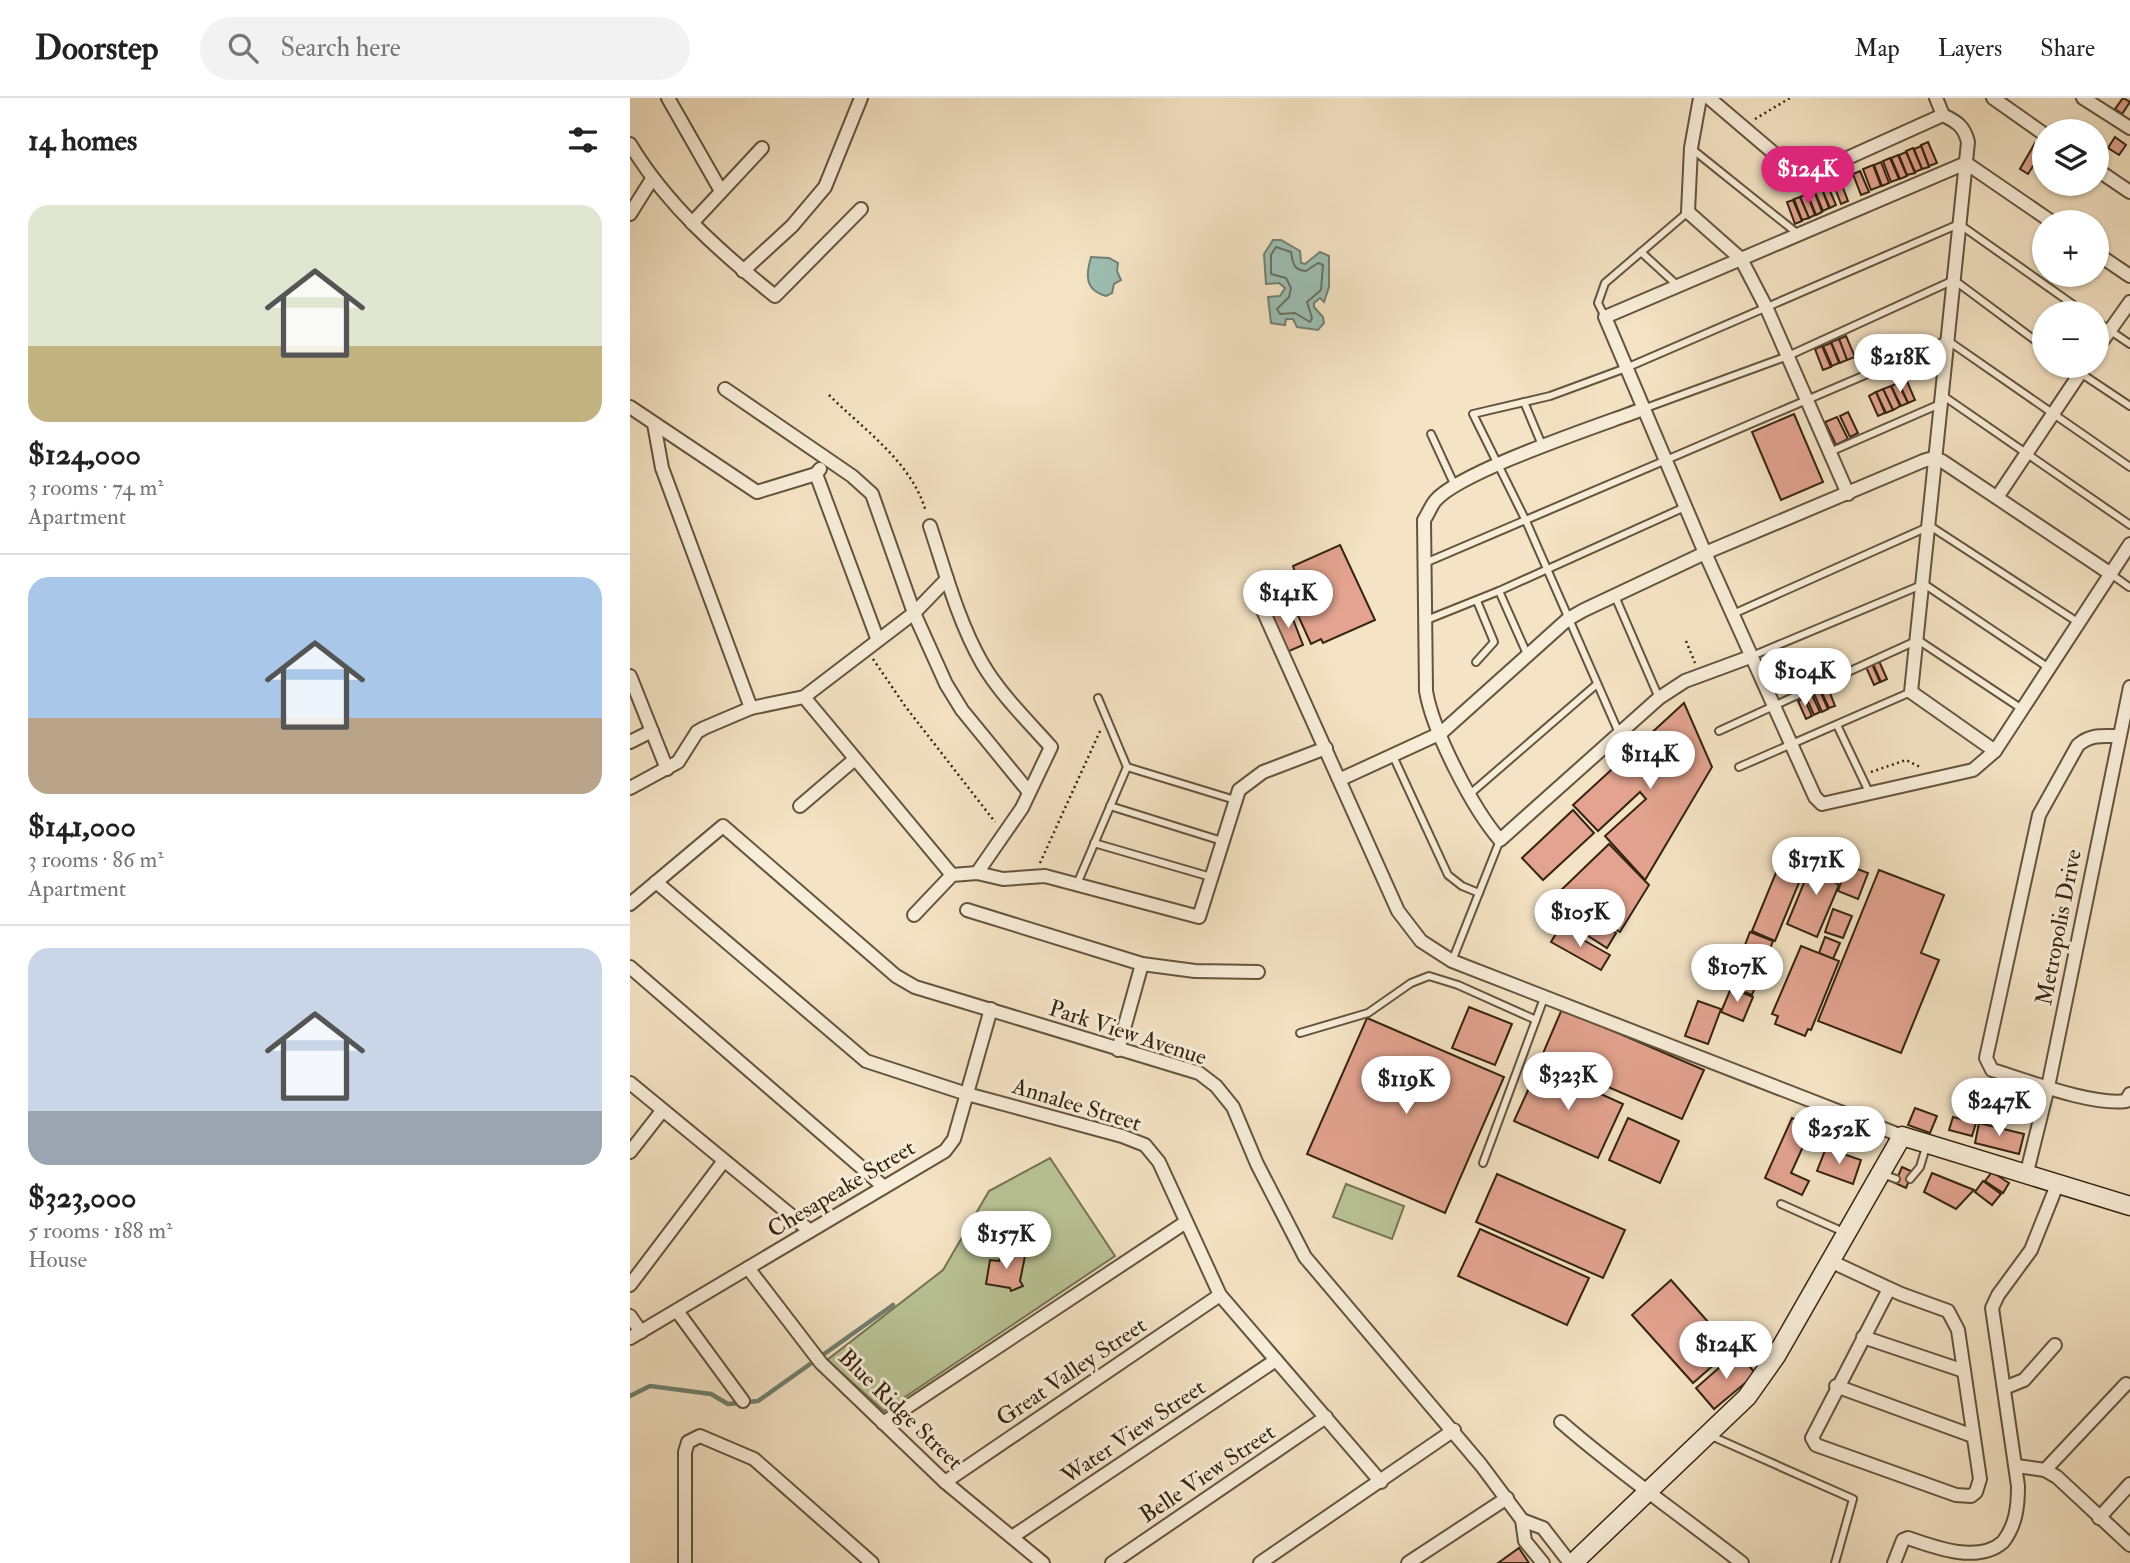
<!DOCTYPE html>
<html lang="en">
<head>
<meta charset="utf-8">
<style>
	:root { --surface:#fff; --page:#f2f2f2; --text:#222; --muted:#767676; --line:#e0e0e0; --accent:#db2777 }
	body { margin:0; font-family:"IM FELL Double Pica",serif; background:var(--page); color:var(--text); height:100vh; display:flex; flex-direction:column; font-size:26px; white-space:nowrap }
	* { box-sizing:border-box; margin:0 }
	p { font-size:23px; color:var(--muted) }
	.icon { flex:none; width:38px; height:38px; fill:none; stroke:currentColor; stroke-width:2; stroke-linecap:round; stroke-linejoin:round }
	.map { position:relative; flex:1; overflow:hidden }
	.sheet { display:flex; flex-direction:column; background:var(--surface); width:630px }
	.sheet>* { flex:none }
	.tools { position:absolute; left:1402px; top:21px; display:grid; gap:14px }
	.tools a { display:grid; place-items:center; width:77px; height:77px; border-radius:50%; background:var(--surface); box-shadow:0 2px 5px #0004; font-size:35px }
	.price { position:absolute; translate:-50% -60px; padding:0 16px; border-radius:24px; background:#fff; color:#222; font-size:23px; line-height:46px; filter:drop-shadow(0 2px 4px #0008) }
	.price::after { content:''; position:absolute; left:50%; top:42px; width:21px; height:16px; margin-left:-10px; background:inherit; clip-path:polygon(0 0,100% 0,50% 100%) }
	.price.active { background:var(--accent); color:#fff }
	ul { padding:0; list-style:none }
	li { display:grid; align-content:center; gap:14px; height:371px; padding:0 28px }
	li+li { border-top:2px solid var(--line) }
	li span { display:grid; place-items:center; height:217px; border-radius:21px; color:#555 }
	li>.icon { margin-inline-start:auto }
	span .icon { width:126px; height:126px; fill:#fffc; stroke-width:1 }
	li b { font-size:30px }
	h2 { display:flex; justify-content:space-between; align-items:center; height:84px; padding:0 28px; font-size:30px }
	header { display:flex; align-items:center; gap:42px; box-sizing:border-box; height:98px; padding:0 35px; background:var(--surface); border-bottom:2px solid var(--line) }
	header strong { font-size:33px }
	nav { display:flex; gap:38px; margin-inline-start:auto; font-size:24px }
	.search { width:490px; height:63px; background:var(--page); display:flex; align-items:center; gap:18px; box-sizing:border-box; padding:0 24px; border-radius:38px; color:var(--muted); font-size:26px }
	main { display:flex; flex:1; min-height:0 }
	.map>svg:first-child { display:block }
</style>
</head>
<body>
<header>
<strong>Doorstep</strong>
<div class="search"><svg class="icon" aria-label="search" viewBox="0 0 24 24"><circle cx="10" cy="10" r="6"/><path d="M15 15l6 6"/></svg>Search here</div>
<nav><a>Map</a><a>Layers</a><a>Share</a></nav>
</header>
<main>
<section class="sheet">
<h2>14 homes<svg class="icon" aria-label="filters" viewBox="0 0 24 24"><path d="M4 7h16M4 17h16"/><circle cx="9" cy="7" r="2"/><circle cx="15" cy="17" r="2"/></svg></h2>
<ul>
<li><span style="background:linear-gradient(#dfe7d0 65%,#c2b280 0)"><svg class="icon" aria-label="home" viewBox="0 0 24 24"><path d="M3 11l9-7 9 7M6 9v11h12V9"/></svg></span><div><b>$124,000</b><p>3 rooms · 74 m²</p><p>Apartment</p></div></li>
<li><span style="background:linear-gradient(#a9c7e8 65%,#b9a48a 0)"><svg class="icon" aria-label="home" viewBox="0 0 24 24"><path d="M3 11l9-7 9 7M6 9v11h12V9"/></svg></span><div><b>$141,000</b><p>3 rooms · 86 m²</p><p>Apartment</p></div></li>
<li><span style="background:linear-gradient(#c9d6e8 75%,#9aa5b1 0)"><svg class="icon" aria-label="home" viewBox="0 0 24 24"><path d="M3 11l9-7 9 7M6 9v11h12V9"/></svg></span><div><b>$323,000</b><p>5 rooms · 188 m²</p><p>House</p></div></li>
</ul>
</section>
<div class="map">
<svg width="1500" height="1465" viewBox="0 0 1500 1465">
	<rect width="100%" height="100%" fill="#f4e3c4"/>
	<filter id="stains"><feTurbulence type="fractalNoise" baseFrequency=".00286" numOctaves="4"/><feColorMatrix values="0 0 0 0 .2 0 0 0 0 .09 0 0 0 0 .02 0 0 0 .5 -.17"/></filter>
	<radialGradient id="worn" r=".72"><stop offset=".6" stop-color="#630" stop-opacity="0"/><stop offset="1" stop-color="#630" stop-opacity=".3"/></radialGradient>
	<!-- green -->
	<g fill="#b9c496" stroke="#767453" stroke-width="2">
		<polygon points="420,1060 485,1158 254,1313 197,1262 313,1172 359,1093"/>
		<polygon points="716,1086 774,1108 762,1141 703,1119"/>
	</g>
	<!-- water -->
	<g fill="#9cbeb3" stroke="#728072" stroke-width="2">
		<polygon points="643,142 651,142 670,153 671,165 675,166 690,154 699,158 699,189 694,204 690,200 684,205 684,209 693,219 694,225 688,232 667,229 663,221 656,221 655,227 641,225 638,199 650,198 655,190 649,185 636,186 634,156"/>
		<path d="M 461,159 L 479,160 L 488,165 L 487,173 L 491,182 L 484,186 L 482,195 L 476,198 C 454,192 456,176 461,159 Z"/>
		<polygon points="355,1114 373,1122 356,1155 338,1146"/>
	</g>
	<g fill="none" stroke-linecap="round" stroke-linejoin="round">
		<!-- shore -->
		<path stroke="#687162" stroke-width="2" d="M 646,149 L 661,154 C 663,165 663,172 676,173 L 688,165 L 693,167 L 691,192 L 677,204 L 682,220 L 680,224 L 665,215 L 650,216 L 647,211 L 659,199 L 661,190 L 656,180 L 641,176 L 641,157 Z"/>
		<!-- stream -->
		<polyline stroke="#728072" stroke-width="4.5" points="0,1298 20,1288 81,1296 98,1306 128,1303 263,1207"/>
	</g>
	<!-- building -->
	<g fill="#e3a390" stroke="#342410" stroke-width="2">
		<polygon points="1493,0 1500,4 1492,16 1485,11"/>
		<polygon points="1485,39 1496,47 1489,57 1478,50"/>
		<polygon points="1298,44 1307,65 1299,68 1291,47"/>
		<polygon points="1405,45 1414,51 1398,76 1390,71"/>
		<polygon points="1291,48 1299,69 1292,71 1284,51"/>
		<polygon points="1283,50 1292,71 1285,74 1276,53"/>
		<polygon points="1276,54 1285,75 1277,77 1269,57"/>
		<polygon points="1268,57 1277,78 1270,81 1261,60"/>
		<polygon points="1260,60 1269,81 1261,84 1253,63"/>
		<polygon points="1251,64 1259,85 1252,88 1244,67"/>
		<polygon points="1243,67 1251,88 1241,92 1233,71"/>
		<polygon points="1230,73 1239,94 1231,97 1223,76"/>
		<polygon points="1210,82 1218,103 1211,106 1203,85"/>
		<polygon points="1197,86 1206,107 1200,110 1191,89"/>
		<polygon points="1191,89 1199,110 1193,113 1184,92"/>
		<polygon points="1184,93 1192,114 1186,117 1177,95"/>
		<polygon points="1177,96 1185,117 1179,120 1170,99"/>
		<polygon points="1170,99 1179,120 1172,122 1164,101"/>
		<polygon points="1163,102 1172,123 1165,126 1157,104"/>
		<polygon points="1216,238 1225,259 1217,262 1209,241"/>
		<polygon points="1209,241 1217,262 1210,265 1201,244"/>
		<polygon points="1201,245 1209,265 1202,268 1193,248"/>
		<polygon points="1192,248 1201,269 1193,272 1185,251"/>
		<polygon points="1276,281 1285,302 1278,305 1269,285"/>
		<polygon points="1268,285 1278,305 1271,308 1261,288"/>
		<polygon points="1261,288 1270,308 1263,312 1253,291"/>
		<polygon points="1253,291 1263,312 1256,315 1246,294"/>
		<polygon points="1246,294 1255,315 1248,318 1239,298"/>
		<polygon points="1218,314 1228,335 1220,339 1210,318"/>
		<polygon points="1164,316 1193,384 1151,402 1122,334"/>
		<polygon points="1207,319 1218,341 1206,347 1195,324"/>
		<polygon points="710,447 745,522 693,545 691,541 681,546 651,480 665,474 663,468"/>
		<polygon points="659,511 673,547 657,554 642,518"/>
		<polygon points="1249,563 1257,581 1251,584 1243,566"/>
		<polygon points="1242,566 1250,584 1244,587 1236,569"/>
		<polygon points="1198,590 1205,608 1199,610 1191,593"/>
		<polygon points="1190,593 1198,611 1192,614 1184,596"/>
		<polygon points="1182,597 1190,614 1184,617 1176,599"/>
		<polygon points="1174,600 1182,618 1176,621 1168,603"/>
		<polygon points="1054,605 1082,669 1015,782 975,738 1016,701 1010,694 968,733 943,707"/>
		<polygon points="943,712 964,735 913,782 892,760"/>
		<polygon points="979,746 1019,787 990,834 927,796"/>
		<polygon points="1197,755 1210,761 1205,772 1210,774 1206,785 1209,787 1187,839 1157,826 1178,775 1183,777 1187,765 1192,767"/>
		<polygon points="1152,760 1175,770 1145,843 1122,833"/>
		<polygon points="1217,767 1238,775 1228,801 1208,793"/>
		<polygon points="1249,772 1314,797 1291,855 1309,862 1271,955 1188,923"/>
		<polygon points="936,803 986,835 977,850 927,818"/>
		<polygon points="1203,811 1222,818 1213,840 1195,834"/>
		<polygon points="930,829 980,857 971,872 921,844"/>
		<polygon points="1120,834 1143,843 1122,897 1099,888"/>
		<polygon points="1195,839 1210,845 1203,861 1189,855"/>
		<polygon points="1171,848 1209,863 1181,932 1178,931 1175,938 1145,926 1148,918 1142,916"/>
		<polygon points="1101,890 1123,899 1113,923 1091,914"/>
		<polygon points="1068,903 1091,911 1078,946 1055,938"/>
		<polygon points="839,909 882,926 865,967 822,950"/>
		<polygon points="932,911 1074,972 1052,1021 911,960"/>
		<polygon points="737,920 874,979 815,1115 677,1056"/>
		<polygon points="909,968 993,1006 968,1060 884,1023"/>
		<polygon points="1285,1010 1307,1018 1300,1035 1278,1027"/>
		<polygon points="1323,1019 1346,1025 1342,1038 1319,1032"/>
		<polygon points="998,1020 1049,1043 1030,1085 979,1062"/>
		<polygon points="1162,1020 1182,1029 1161,1075 1179,1083 1172,1097 1135,1080"/>
		<polygon points="1349,1025 1394,1036 1389,1056 1345,1045"/>
		<polygon points="1196,1050 1231,1062 1223,1086 1187,1073"/>
		<polygon points="1272,1069 1283,1074 1276,1090 1265,1085"/>
		<polygon points="1362,1074 1379,1085 1373,1095 1355,1083"/>
		<polygon points="1302,1075 1344,1092 1326,1111 1294,1094"/>
		<polygon points="867,1076 995,1132 973,1180 846,1124"/>
		<polygon points="1353,1083 1371,1096 1362,1107 1345,1094"/>
		<polygon points="850,1131 959,1180 937,1227 828,1178"/>
		<polygon points="372,1154 395,1158 390,1183 393,1188 381,1193 380,1190 356,1186 360,1162 369,1163"/>
		<polygon points="1041,1182 1102,1251 1063,1285 1002,1217"/>
		<polygon points="1107,1254 1126,1276 1084,1311 1066,1290"/>
		<polygon points="889,1450 899,1465 868,1465"/>
	</g>
	<g fill="none" stroke-linecap="round" stroke-linejoin="round">
		<defs>
			<g id="lane">
				<polyline points="1062,51 1168,136"/>
				<polyline points="1011,154 1047,187"/>
				<polyline points="975,219 968,205 975,185 1058,114"/>
				<polyline points="1466,223 1500,246"/>
				<polyline points="1440,268 1500,308"/>
				<polyline points="1312,297 1500,427"/>
				<polyline points="894,304 912,347"/>
				<polyline points="1013,311 1158,258 1324,182 1414,249"/>
				<polyline points="801,336 825,388"/>
				<polyline points="1200,354 1310,306"/>
				<polyline points="795,465 1317,242 1500,369"/>
				<polyline points="1481,476 1499,489"/>
				<polyline points="869,493 897,556"/>
				<polyline points="984,496 1029,600"/>
				<polyline points="1103,516 1300,428 1449,525"/>
				<polyline points="794,523 869,493 1055,409"/>
				<polyline points="1122,558 1294,486 1419,570"/>
				<polyline points="846,564 864,544 847,503"/>
				<polyline points="1207,627 1239,694"/>
				<polyline points="1089,633 1288,542 1392,611"/>
				<polyline points="989,635 896,423 843,316 920,298 996,270 1329,126 1455,215"/>
				<polyline points="763,658 818,777 832,788 849,795"/>
				<polyline points="497,669 605,702"/>
				<polyline points="1109,669 1281,594"/>
				<polyline points="840,696 967,586"/>
				<polyline points="480,708 592,743"/>
				<polyline points="464,745 581,779"/>
				<polyline points="447,786 497,669 468,600"/>
				<polyline points="822,863 870,742"/>
				<polyline points="670,935 738,915 781,885 799,878 828,887 906,922"/>
				<polyline points="853,1065 914,900"/>
				<polyline points="1252,1076 1266,1081"/>
				<polyline points="1280,1081 1290,1069 1296,1049"/>
				<polyline points="1151,1106 1216,1135"/>
				<polyline points="1079,1337 1223,1401 1205,1465"/>
			</g>
			<g id="street">
				<polyline points="38,0 91,93"/>
				<polyline points="1070,0 1061,50 1058,114 1111,161 1137,211 1218,396"/>
				<polyline points="1079,0 1173,80 1313,17"/>
				<path d="M 1306,0 L 1313,17 C 1327,24 1334,28 1338,44 L 1281,594 L 1365,653"/>
				<polyline points="1363,0 1414,36"/>
				<polyline points="1453,0 1500,30"/>
				<path d="M 0,46 C 36,106 90,154 145,198 L 231,111"/>
				<polyline points="1466,71 1500,94"/>
				<polyline points="0,116 22,81"/>
				<polyline points="1422,124 1336,65 975,219 1075,455 1185,699 1192,706 1343,672 1365,653 1500,446"/>
				<polyline points="62,125 132,50"/>
				<polyline points="1466,155 1500,178"/>
				<polyline points="113,173 162,128 195,89 231,0"/>
				<polyline points="1466,252 1500,204"/>
				<polyline points="95,291 222,378 242,396 284,515 316,586 332,612 399,694"/>
				<polyline points="0,309 127,394 186,376"/>
				<path d="M 1013,311 C 971,327 830,373 805,403 C 801,408 798,416 794,422 L 796,593 C 803,634 843,711 870,742 L 1029,600 L 1055,583 L 1120,559"/>
				<polyline points="24,326 32,370 121,610"/>
				<polyline points="190,371 186,376 247,540"/>
				<polyline points="1368,398 1455,268"/>
				<path d="M 300,428 C 315,473 328,523 352,565 C 370,596 397,622 421,649 L 392,710 L 347,775"/>
				<polyline points="627,499 768,813 791,843 822,863 1272,1038"/>
				<polyline points="0,578 37,671"/>
				<polyline points="174,599 322,777"/>
				<path d="M 1488,638 C 1472,638 1461,636 1448,647 L 1409,717 L 1356,960 L 1362,972 C 1396,982 1462,1008 1496,1003 L 1500,996"/>
				<polyline points="0,644 22,633"/>
				<polyline points="711,681 811,635 938,521 954,512 1075,455 1293,363 1303,360 1312,363 1481,476"/>
				<polyline points="0,690 48,664 67,634 74,630 121,610 174,599 284,515 317,481"/>
				<polyline points="170,708 225,661"/>
				<polyline points="26,784 236,963 337,996 492,1038 515,1047 529,1064 590,1197 751,1384"/>
				<polyline points="0,806 93,728 266,878 285,889 569,975 586,988 603,1009 627,1066 675,1159 851,1367 892,1422 895,1443 913,1465"/>
				<polyline points="337,812 512,866 565,873 628,874"/>
				<polyline points="284,817 322,777 347,775 373,781 415,778 569,819 609,692 633,674 696,650"/>
				<polyline points="0,869 254,1089"/>
				<polyline points="488,952 512,866"/>
				<polyline points="0,985 180,1133"/>
				<polyline points="0,1054 32,1013"/>
				<polyline points="1396,1078 1418,989 1500,589"/>
				<polyline points="1200,1163 1271,1196 1318,1213 1328,1232 1350,1381 1346,1394 1341,1398 1326,1397 1186,1347 1182,1340 1259,1191"/>
				<polyline points="118,1170 191,1265 315,1384 413,1465"/>
				<polyline points="0,1187 93,1064"/>
				<polyline points="47,1213 113,1303"/>
				<polyline points="0,1218 11,1234"/>
				<polyline points="1233,1239 1334,1273"/>
				<polyline points="0,1240 315,1053 324,1041 361,911"/>
				<polyline points="1206,1288 1343,1338"/>
				<polyline points="1374,1290 1394,1282 1425,1247"/>
				<path d="M 931,1324 C 988,1374 1052,1418 1112,1465"/>
				<polyline points="253,1325 556,1124"/>
				<polyline points="1387,1368 1415,1372 1427,1379 1500,1447"/>
				<polyline points="1415,1372 1496,1286"/>
				<polyline points="315,1384 590,1197"/>
				<polyline points="1469,1420 1500,1386"/>
				<polyline points="892,1422 913,1430 940,1465"/>
				<polyline points="382,1439 646,1262"/>
				<polyline points="55,1465 55,1354 58,1344 70,1338 124,1361 242,1465"/>
				<polyline points="482,1465 696,1319"/>
				<polyline points="630,1465 824,1332"/>
				<polyline points="778,1465 877,1400"/>
				<path d="M 1264,1465 L 1273,1442 L 1278,1440 C 1309,1451 1349,1465 1373,1444 C 1386,1427 1388,1409 1388,1388 L 1362,1210 L 1368,1197 L 1401,1152 L 1427,1087"/>
			</g>
			<polyline id="secondary" points="943,1465 1117,1299 1146,1258 1272,1038 1500,1108"/>
		</defs>
		<!-- lane casing -->
		<use href="#lane" stroke="#64543d" stroke-width="10"/>
		<!-- street casing -->
		<use href="#street" stroke="#64543d" stroke-width="16"/>
		<!-- secondary casing -->
		<use href="#secondary" stroke="#342410" stroke-width="21"/>
		<!-- path -->
		<g stroke="#342410" stroke-width="2.5" stroke-dasharray="2 3.5" stroke-linecap="butt">
			<polyline points="1125,21 1160,0"/>
			<path d="M 199,297 C 234,332 282,364 296,414"/>
			<polyline points="1056,543 1065,565"/>
			<polyline points="243,561 275,608 365,724"/>
			<polyline points="1241,674 1276,662 1290,669"/>
			<polyline points="410,765 471,631"/>
		</g>
		<!-- lane -->
		<use href="#lane" stroke="#f8edd9" stroke-width="6"/>
		<!-- street -->
		<use href="#street" stroke="#f8edd9" stroke-width="12"/>
		<!-- secondary -->
		<use href="#secondary" stroke="#f8edd9" stroke-width="18"/>
	</g>
	<g text-anchor="middle" stroke-width="6" stroke-linejoin="round" paint-order="stroke">
		<!-- street labels -->
		<g font-size="23" fill="#342410" stroke="#f8edd9">
			<text transform="translate(1428 829) rotate(-79)" y="8">Metropolis Drive</text>
			<text transform="translate(498 934) rotate(18)" y="8">Park View Avenue</text>
			<text transform="translate(447 1006) rotate(17)" y="8">Annalee Street</text>
			<text transform="translate(211 1090) rotate(-31)" y="8">Chesapeake Street</text>
			<text transform="translate(441 1273) rotate(-34)" y="8">Great Valley Street</text>
			<text transform="translate(271 1311) rotate(44)" y="8">Blue Ridge Street</text>
			<text transform="translate(503 1333) rotate(-34)" y="8">Water View Street</text>
			<text transform="translate(577 1375) rotate(-34)" y="8">Belle View Street</text>
		</g>
	</g>
	<rect width="100%" height="100%" filter="url(#stains)"/>
	<rect width="100%" height="100%" fill="url(#worn)"/>
</svg>
<div class="tools">
<a><svg class="icon" aria-label="layers" viewBox="0 0 24 24"><path d="M12 4l9 5-9 5-9-5zM3 14l9 5 9-5"/></svg></a>
<a>+</a>
<a>−</a>
</div>
<b class="price active" style="left:1178px;top:108px">$124K</b>
<b class="price" style="left:1270px;top:296px">$218K</b>
<b class="price" style="left:658px;top:532px">$141K</b>
<b class="price" style="left:1175px;top:610px">$104K</b>
<b class="price" style="left:1020px;top:693px">$114K</b>
<b class="price" style="left:1186px;top:799px">$171K</b>
<b class="price" style="left:950px;top:851px">$105K</b>
<b class="price" style="left:1107px;top:906px">$107K</b>
<b class="price" style="left:938px;top:1014px">$323K</b>
<b class="price" style="left:776px;top:1018px">$119K</b>
<b class="price" style="left:1369px;top:1040px">$247K</b>
<b class="price" style="left:1209px;top:1068px">$252K</b>
<b class="price" style="left:376px;top:1173px">$157K</b>
<b class="price" style="left:1096px;top:1283px">$124K</b>
</div>
</main>
</body>
</html>
